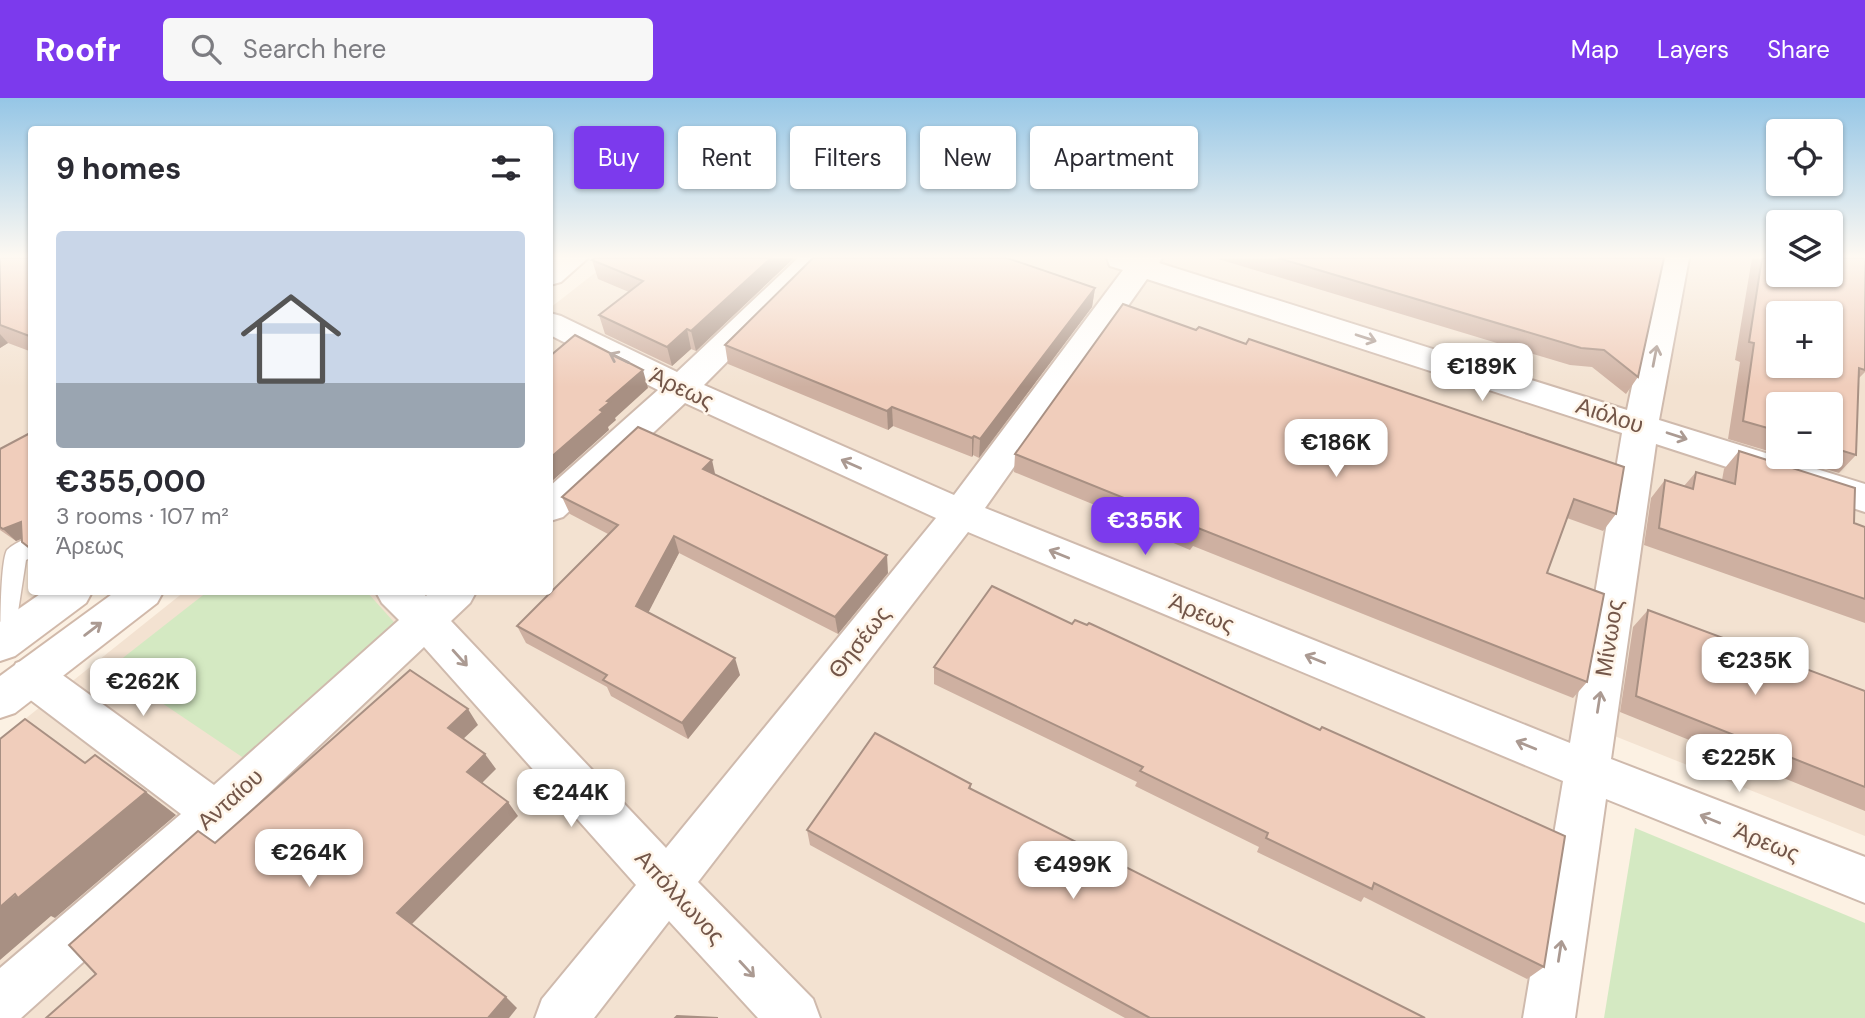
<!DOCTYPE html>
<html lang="en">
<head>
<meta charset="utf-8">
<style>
	:root { --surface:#fff; --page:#f7f7f7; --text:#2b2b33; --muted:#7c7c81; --accent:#7c3aed }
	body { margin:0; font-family:"DM Sans",sans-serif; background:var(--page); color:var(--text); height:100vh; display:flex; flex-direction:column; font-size:26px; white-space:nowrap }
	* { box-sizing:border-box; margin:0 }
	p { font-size:23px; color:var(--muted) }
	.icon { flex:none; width:38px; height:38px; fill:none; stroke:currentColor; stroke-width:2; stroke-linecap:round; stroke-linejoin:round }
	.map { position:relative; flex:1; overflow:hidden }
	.details { position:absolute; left:28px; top:28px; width:525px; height:469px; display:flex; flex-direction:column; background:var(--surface); border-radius:7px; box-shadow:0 2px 5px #0004 }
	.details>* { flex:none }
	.top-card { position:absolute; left:574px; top:28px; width:665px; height:63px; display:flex; gap:14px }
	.tools { position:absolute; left:1766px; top:21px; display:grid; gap:14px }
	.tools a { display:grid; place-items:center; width:77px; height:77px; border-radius:7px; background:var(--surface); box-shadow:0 2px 5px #0004; font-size:35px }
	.price { position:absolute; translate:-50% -60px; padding:0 16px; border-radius:14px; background:#fff; color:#222; font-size:23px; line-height:46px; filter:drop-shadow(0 2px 4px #0008) }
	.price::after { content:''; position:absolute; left:50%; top:42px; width:21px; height:16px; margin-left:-10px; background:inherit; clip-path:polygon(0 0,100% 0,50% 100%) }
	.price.active { background:var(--accent); color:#fff }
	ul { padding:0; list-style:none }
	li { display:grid; align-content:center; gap:14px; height:371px; padding:0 28px }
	li span { display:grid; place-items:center; height:217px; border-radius:7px; color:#555 }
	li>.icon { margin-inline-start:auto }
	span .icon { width:126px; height:126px; fill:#fffc; stroke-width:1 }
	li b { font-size:30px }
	h2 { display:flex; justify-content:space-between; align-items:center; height:84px; padding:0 28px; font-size:30px }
	.tag { padding:0 24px; border-radius:7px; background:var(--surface); box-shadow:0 2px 5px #0004; font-size:24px; line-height:63px }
	.tag.active { background:var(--accent); color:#fff }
	header { display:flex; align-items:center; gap:42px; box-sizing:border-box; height:98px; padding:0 35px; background:var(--accent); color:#fff }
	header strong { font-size:33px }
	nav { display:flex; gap:38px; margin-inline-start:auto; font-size:24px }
	.search { width:490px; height:63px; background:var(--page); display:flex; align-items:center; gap:18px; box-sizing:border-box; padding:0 24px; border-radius:7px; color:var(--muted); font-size:26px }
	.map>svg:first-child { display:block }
</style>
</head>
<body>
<header>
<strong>Roofr</strong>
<div class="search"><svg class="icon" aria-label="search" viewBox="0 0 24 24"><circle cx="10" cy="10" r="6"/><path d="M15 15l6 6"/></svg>Search here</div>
<nav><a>Map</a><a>Layers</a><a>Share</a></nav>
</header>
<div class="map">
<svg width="1865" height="920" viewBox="0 0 1865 920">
	<rect width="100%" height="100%" fill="#fcf1e3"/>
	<!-- residential -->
	<g fill="#f3e2d1" fill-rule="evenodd">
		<polygon points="0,160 31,160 32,494 47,494 0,527"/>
		<path d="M 614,160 L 1778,160 L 1778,177 L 1830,177 L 1865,160 L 1865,738 L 1592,629 L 1536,920 L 0,920 L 0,641 L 184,494 L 550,494 L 550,210 ZM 1778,215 L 1830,215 L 1830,268 L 1778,268 ZM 1778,306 L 1830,306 L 1830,359 L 1778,359 Z"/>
	</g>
	<!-- green -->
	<g fill="#d4e9c2">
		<polygon points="207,494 367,494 401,532 251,665 110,570"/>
		<polygon points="1635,730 1865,825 1865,920 1604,920"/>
	</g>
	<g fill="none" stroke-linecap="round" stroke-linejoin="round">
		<defs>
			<path id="lane" d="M 32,438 L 32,459 L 26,462 L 13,546 L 10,553 L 1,556 C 0,540 0,464 7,452 C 13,446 24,441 32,438 Z"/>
			<path id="street" d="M 798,160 L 830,160 L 704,287 L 954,397 L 1123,172 L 1110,168 L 1107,160 L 1162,160 L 1159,165 L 1627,312 L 1659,160 L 1689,160 L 1659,322 L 1865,386 L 1865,414 L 1656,346 L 1611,661 L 1865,759 L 1865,805 L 1606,701 L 1575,920 L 1523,920 L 1563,683 L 968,434 L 698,784 L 813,901 L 820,920 L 758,920 L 669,823 L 594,920 L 535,920 L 542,901 L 636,787 L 424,549 L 232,730 L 21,920 L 0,920 L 0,870 L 181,716 L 16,591 L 10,578 L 16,565 L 31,560 L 46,565 L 214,687 L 399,522 L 382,505 L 376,494 L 421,494 L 426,498 L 430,494 L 476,494 L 470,505 L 451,523 L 666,750 L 936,420 L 685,305 L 563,419 L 550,423 L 550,388 L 658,292 L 550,237 L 550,215 L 561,218 L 677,274 ZM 1147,181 L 1622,335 L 1570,645 L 985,410 Z"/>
			<g id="secondary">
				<polygon points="554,160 588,160 561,184 550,187 550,164"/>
				<polygon points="43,494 92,494 86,505 15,558 0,563 0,524"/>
				<polygon points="115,494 163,494 157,505 15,615 0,620 0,578"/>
			</g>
		</defs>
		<!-- lane casing -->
		<use href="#lane" stroke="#cfbaad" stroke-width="3"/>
		<!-- street casing -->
		<use href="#street" stroke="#cfbaad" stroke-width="4"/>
		<!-- secondary casing -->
		<use href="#secondary" stroke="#d1b9aa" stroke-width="4"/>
		<!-- lane -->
		<use href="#lane" fill="#fff" fill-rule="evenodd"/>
		<!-- street -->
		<use href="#street" fill="#fff" fill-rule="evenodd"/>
		<!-- secondary -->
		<use href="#secondary" fill="#fff" fill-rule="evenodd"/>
	</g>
	<!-- wall -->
	<g fill="#ceb0a1">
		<polygon points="0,160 32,160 32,254 8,245 0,250"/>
		<polygon points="794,160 696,253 691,251 672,268 605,236 599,217 629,194 598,181 592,162"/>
		<polygon points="1215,160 1664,160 1638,279 1626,296 1592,269 1570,267"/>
		<polygon points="1752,160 1865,160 1865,274 1859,280 1856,357 1839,375 1786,359 1830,359 1830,306 1778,306 1778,356 1728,341 1740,264 1735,262"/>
		<polygon points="1095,190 1092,209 979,360 973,357 972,359 893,328 888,332 728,266 725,247"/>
		<polygon points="1123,206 1616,416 1603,433 1567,420 1547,475 1587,584 1573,600 1193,448 1190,452 1133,428 1134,423 1014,374 1015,356"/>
		<polygon points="32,334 32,453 22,444 22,440 16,443 0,432 0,351"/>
		<polygon points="1739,353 1854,425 1865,429 1865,525 1644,447 1651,400 1665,382 1684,388 1696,374 1722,382 1724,371"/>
		<polygon points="716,377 888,475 838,536 679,455 648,514 740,577 688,641 611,598 607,589 526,545 517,528 608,436 570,416 562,399"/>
		<polygon points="1648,512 1865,593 1865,713 1620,614 1633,529"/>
		<polygon points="1072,526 1320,632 1322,629 1544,869 1527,881 1364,799 1361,804 1257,754 1259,749 1135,688 1137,684 934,586 934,569"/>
		<polygon points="971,686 971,691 1425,920 1125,920 810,747 807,732"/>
	</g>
	<!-- shaded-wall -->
	<g fill="#a89083">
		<polygon points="771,160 794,160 696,253 691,233"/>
		<polygon points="1095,190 1092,209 979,360 980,341"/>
		<polygon points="687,231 691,251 672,268 667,249"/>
		<polygon points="0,236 8,245 0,250"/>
		<polygon points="643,272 648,290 615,320 616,322 608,329 609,332 550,385 550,360 600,312 607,303"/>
		<polygon points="892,309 893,328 888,332 887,313"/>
		<polygon points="974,338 973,357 972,359 972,340"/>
		<polygon points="712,362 716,380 703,371"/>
		<polygon points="21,424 32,437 16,443 3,431"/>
		<polygon points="674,438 679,455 643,525 636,508"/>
		<polygon points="887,457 888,475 838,536 835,519"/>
		<polygon points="735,560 740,577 688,641 682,625"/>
		<polygon points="468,611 478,627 459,645 448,630"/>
		<polygon points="485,656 496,671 478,689 467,674"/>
		<polygon points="146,694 176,717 55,820 51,818 0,862 0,809"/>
		<polygon points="508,704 518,718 411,827 397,815"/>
		<polygon points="506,899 517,910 509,920 488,920"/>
	</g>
	<!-- building -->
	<g fill="#f0cdbb" stroke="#a89083" stroke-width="2" fill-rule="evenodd">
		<polygon points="0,160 32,160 32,239 0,227"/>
		<polygon points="595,160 771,160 691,233 687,231 667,249 599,217 643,183 592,162"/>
		<polygon points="813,160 1007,160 1095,190 980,341 974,338 972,340 892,309 887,313 725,247"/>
		<polygon points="1278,160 1664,160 1638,279 1604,252 1581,250"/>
		<path d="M 1762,160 L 1778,160 L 1778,177 L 1830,177 L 1830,160 L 1865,160 L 1865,272 L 1859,270 L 1856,357 L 1830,349 L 1830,306 L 1778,306 L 1778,333 L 1743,323 L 1754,245 L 1749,244 ZM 1778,215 L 1830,215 L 1830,268 L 1778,268 Z"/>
		<polygon points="1123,206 1196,232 1199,229 1246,246 1249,241 1624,369 1616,416 1574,401 1547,475 1604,496 1587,584 1198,430 1195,435 1137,411 1139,406 1015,356"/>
		<polygon points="575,237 643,272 607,303 610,304 600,312 603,314 550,360 550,258"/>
		<polygon points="638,329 712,362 703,371 887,457 835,519 674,438 636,508 735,560 682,625 603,582 607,577 517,528 618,427 562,399"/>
		<polygon points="32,334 32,451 31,451 22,444 21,424 3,431 0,429 0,351"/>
		<polygon points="1739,353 1855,390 1854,425 1865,429 1865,501 1659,430 1665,382 1693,391 1696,374 1735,386"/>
		<polygon points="992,488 1072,526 1075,522 1087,527 1089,525 1320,632 1322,629 1565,738 1544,869 1374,785 1372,791 1266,740 1268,735 1140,673 1143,669 934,569"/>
		<polygon points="1648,512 1865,593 1865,689 1636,598"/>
		<polygon points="410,572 468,611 448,630 485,656 467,674 508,704 397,815 506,899 488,920 46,920 96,876 69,847 198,733 215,745"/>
		<polygon points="25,621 85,665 95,657 146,694 18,800 15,796 0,809 0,641"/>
		<polygon points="875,635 971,686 969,690 1425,920 1150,920 807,732"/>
		<polygon points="677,918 718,920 675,920"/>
	</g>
	<!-- one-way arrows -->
	<defs><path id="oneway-shaft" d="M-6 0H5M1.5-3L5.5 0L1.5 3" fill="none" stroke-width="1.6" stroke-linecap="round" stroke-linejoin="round" transform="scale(1.75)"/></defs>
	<g stroke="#ab9a92">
		<use href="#oneway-shaft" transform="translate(1366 240) rotate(18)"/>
		<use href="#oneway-shaft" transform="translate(1655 258) rotate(-79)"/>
		<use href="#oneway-shaft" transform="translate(619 260) rotate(-154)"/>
		<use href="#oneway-shaft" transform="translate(1677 338) rotate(18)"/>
		<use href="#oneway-shaft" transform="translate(851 366) rotate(-156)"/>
		<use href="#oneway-shaft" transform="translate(1059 456) rotate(-158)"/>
		<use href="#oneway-shaft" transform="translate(93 531) rotate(-37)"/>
		<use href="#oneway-shaft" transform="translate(460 560) rotate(48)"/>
		<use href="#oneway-shaft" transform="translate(1315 561) rotate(-158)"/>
		<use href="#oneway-shaft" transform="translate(1599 604) rotate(-81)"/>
		<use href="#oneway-shaft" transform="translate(1526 647) rotate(-158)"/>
		<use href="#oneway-shaft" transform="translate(1710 721) rotate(-158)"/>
		<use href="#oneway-shaft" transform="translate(1560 853) rotate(-81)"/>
		<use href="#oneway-shaft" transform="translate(747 871) rotate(47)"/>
	</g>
	<!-- sky -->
	<linearGradient id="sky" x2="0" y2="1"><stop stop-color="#95c6e6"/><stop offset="0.55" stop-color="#fef9f2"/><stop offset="1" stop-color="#fef9f2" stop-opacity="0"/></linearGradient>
	<rect width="1865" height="289" fill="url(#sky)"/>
	<g text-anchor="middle" stroke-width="5" stroke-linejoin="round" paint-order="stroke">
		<!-- street labels -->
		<g font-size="23" fill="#735649" stroke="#fff5e9">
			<text transform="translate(682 290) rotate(25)" y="8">Άρεως</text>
			<text transform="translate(1610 317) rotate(18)" y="8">Αιόλου</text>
			<text transform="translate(1202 515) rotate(22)" y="8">Άρεως</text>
			<text transform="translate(1609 540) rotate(-81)" y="8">Μίνωος</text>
			<text transform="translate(859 544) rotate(-52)" y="8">Θησέως</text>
			<text transform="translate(230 701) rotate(-42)" y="8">Ανταίου</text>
			<text transform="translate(1767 744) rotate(22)" y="8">Άρεως</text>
			<text transform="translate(680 799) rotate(47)" y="8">Απόλλωνος</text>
		</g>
	</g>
</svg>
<div class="tools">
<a><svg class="icon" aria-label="locate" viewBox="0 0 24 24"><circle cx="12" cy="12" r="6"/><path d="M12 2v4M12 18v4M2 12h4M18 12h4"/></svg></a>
<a><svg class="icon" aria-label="layers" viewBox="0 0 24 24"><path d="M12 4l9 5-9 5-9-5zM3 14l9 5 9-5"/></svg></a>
<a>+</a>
<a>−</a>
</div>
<b class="price" style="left:1482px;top:305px">€189K</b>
<b class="price" style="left:1336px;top:381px">€186K</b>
<b class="price active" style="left:1145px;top:459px">€355K</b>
<b class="price" style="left:1755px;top:599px">€235K</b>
<b class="price" style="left:143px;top:620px">€262K</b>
<b class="price" style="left:1739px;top:696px">€225K</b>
<b class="price" style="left:571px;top:731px">€244K</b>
<b class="price" style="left:309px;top:791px">€264K</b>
<b class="price" style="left:1073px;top:803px">€499K</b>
<div class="top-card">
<a class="tag active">Buy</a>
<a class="tag">Rent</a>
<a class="tag">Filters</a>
<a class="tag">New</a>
<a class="tag">Apartment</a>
</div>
<section class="details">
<h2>9 homes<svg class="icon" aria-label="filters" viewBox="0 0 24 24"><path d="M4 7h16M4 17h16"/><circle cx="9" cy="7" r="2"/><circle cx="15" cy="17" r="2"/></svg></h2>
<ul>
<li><span style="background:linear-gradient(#c9d6e8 70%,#9aa5b1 0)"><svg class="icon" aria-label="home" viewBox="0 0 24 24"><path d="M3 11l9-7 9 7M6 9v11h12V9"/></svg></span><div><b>€355,000</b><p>3 rooms · 107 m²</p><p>Άρεως</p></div></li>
</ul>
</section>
</div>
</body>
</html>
